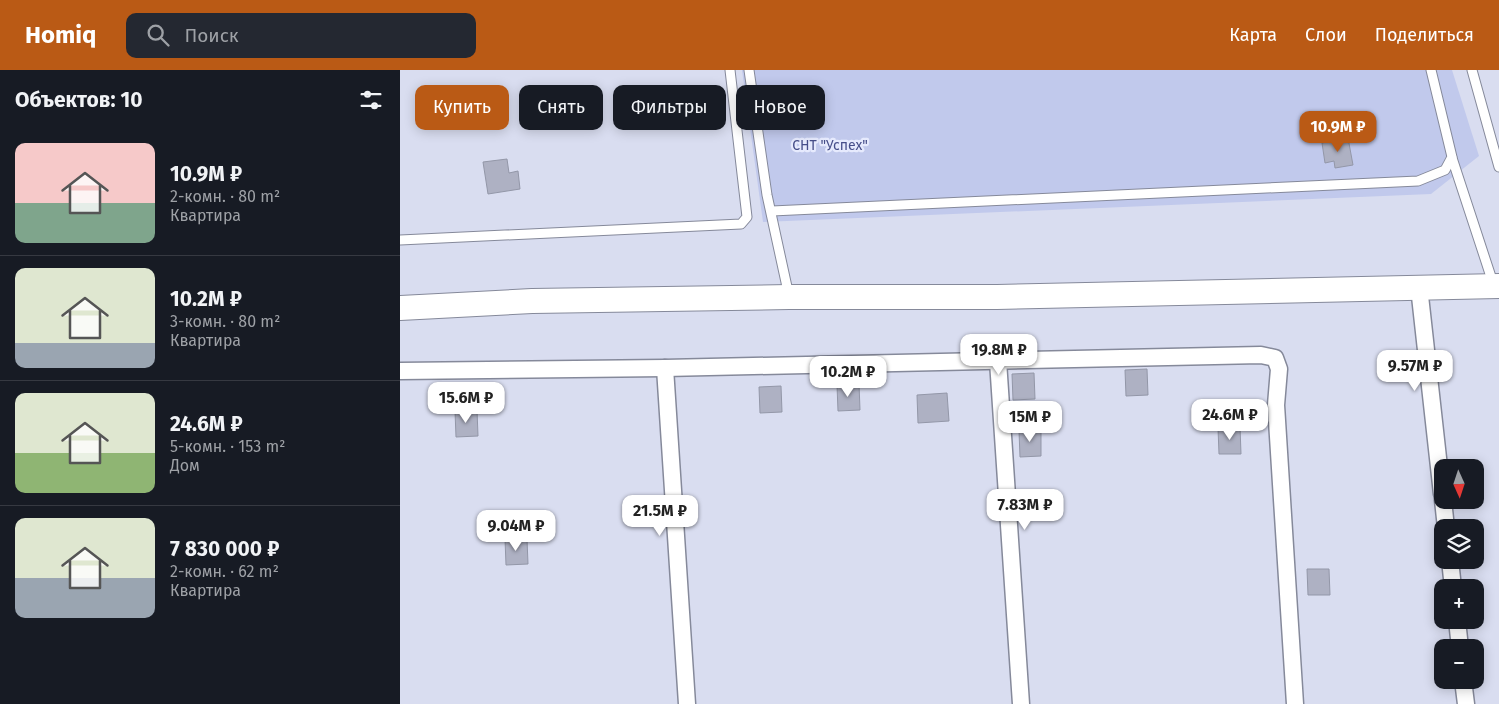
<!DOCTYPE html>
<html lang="ru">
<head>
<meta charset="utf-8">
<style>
	:root { --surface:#171b24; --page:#242831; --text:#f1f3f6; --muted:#9ea1a6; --line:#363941; --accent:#ba5a15 }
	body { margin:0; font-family:"Fira Sans",sans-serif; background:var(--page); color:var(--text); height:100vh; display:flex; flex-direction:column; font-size:19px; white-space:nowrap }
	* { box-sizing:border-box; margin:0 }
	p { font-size:16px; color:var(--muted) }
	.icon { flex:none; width:28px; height:28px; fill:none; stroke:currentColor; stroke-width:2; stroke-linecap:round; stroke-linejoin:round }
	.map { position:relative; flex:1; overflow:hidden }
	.sheet { display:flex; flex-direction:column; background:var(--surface); width:400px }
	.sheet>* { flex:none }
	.top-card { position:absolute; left:15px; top:15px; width:475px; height:45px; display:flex; gap:10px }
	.needle { width:32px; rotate:177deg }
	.tools { position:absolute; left:1034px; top:389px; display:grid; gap:10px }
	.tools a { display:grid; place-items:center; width:50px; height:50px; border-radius:10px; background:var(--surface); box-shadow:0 2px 12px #0003; font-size:25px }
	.price { position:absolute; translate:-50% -42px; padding:0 11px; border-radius:10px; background:#fff; color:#222; font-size:16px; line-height:32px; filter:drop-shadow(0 1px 2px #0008) }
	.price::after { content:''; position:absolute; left:50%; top:30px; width:15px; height:11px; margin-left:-8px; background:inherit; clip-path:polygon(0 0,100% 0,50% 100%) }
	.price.current { background:var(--accent); color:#fff }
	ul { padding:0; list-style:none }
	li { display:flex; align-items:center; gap:15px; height:125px; padding:0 15px }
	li+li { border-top:1px solid var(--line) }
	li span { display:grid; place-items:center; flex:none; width:140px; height:100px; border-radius:10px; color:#555 }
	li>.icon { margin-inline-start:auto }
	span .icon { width:60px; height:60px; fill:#fffc; stroke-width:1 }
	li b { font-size:21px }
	h2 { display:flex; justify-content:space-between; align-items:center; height:60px; padding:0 15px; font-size:21px }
	.chip { padding:0 18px; border-radius:10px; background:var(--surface); box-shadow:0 2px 12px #0003; font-size:18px; line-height:45px }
	.chip.current { background:var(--accent); color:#fff }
	header { display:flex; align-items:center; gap:30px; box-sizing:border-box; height:70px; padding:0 25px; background:var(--accent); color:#fff }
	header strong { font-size:24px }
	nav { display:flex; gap:28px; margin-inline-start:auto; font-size:18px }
	.search { width:350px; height:45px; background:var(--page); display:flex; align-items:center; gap:12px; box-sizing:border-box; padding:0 18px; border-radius:10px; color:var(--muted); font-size:19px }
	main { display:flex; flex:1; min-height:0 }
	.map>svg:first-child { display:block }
</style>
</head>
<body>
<header>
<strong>Homiq</strong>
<div class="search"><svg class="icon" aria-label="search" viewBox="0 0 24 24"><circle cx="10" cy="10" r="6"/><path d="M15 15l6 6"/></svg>Поиск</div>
<nav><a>Карта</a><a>Слои</a><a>Поделиться</a></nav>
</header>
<main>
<section class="sheet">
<h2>Объектов: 10<svg class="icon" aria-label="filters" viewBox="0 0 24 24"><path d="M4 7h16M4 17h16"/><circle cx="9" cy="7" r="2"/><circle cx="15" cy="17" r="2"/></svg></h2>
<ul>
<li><span style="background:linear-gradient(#f6c9c9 60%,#7fa58c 0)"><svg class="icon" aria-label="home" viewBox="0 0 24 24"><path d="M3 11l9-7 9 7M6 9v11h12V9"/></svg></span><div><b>10.9M ₽</b><p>2-комн. · 80 m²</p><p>Квартира</p></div></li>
<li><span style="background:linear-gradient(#dfe7d0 75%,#9aa5b1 0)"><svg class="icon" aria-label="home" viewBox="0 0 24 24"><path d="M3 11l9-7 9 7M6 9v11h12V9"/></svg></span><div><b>10.2M ₽</b><p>3-комн. · 80 m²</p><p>Квартира</p></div></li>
<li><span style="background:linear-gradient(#dfe7d0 60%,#8fb573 0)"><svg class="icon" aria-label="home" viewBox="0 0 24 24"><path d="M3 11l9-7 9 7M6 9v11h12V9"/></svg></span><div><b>24.6M ₽</b><p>5-комн. · 153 m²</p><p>Дом</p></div></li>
<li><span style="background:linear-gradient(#dfe7d0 60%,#9aa5b1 0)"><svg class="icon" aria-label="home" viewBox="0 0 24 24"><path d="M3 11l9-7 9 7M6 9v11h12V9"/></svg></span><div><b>7 830 000 ₽</b><p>2-комн. · 62 m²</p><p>Квартира</p></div></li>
</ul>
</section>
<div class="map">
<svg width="1099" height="634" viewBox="0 0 1099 634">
	<rect width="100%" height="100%" fill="#d9ddf0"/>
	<!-- green -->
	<polygon fill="#c1c9ec" points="342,0 1052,0 1079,86 1031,124 363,152"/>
	<!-- building -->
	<g fill="#aeb1c3" stroke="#9397a8">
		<polygon points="948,68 953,95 935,98 934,91 925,93 922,73"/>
		<polygon points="107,89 109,103 118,101 120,119 88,124 83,92"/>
		<polygon points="747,299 748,325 726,326 725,300"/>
		<polygon points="634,303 635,329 613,330 612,304"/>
		<polygon points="459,314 460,340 438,341 437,315"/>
		<polygon points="381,316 382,342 360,343 359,317"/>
		<polygon points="547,323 549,351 518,353 517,325"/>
		<polygon points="77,340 78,366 56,367 55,341"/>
		<polygon points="840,357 841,384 819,384 818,358"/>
		<polygon points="641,360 641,386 620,387 619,361"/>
		<polygon points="105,469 127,469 128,494 106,495"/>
		<polygon points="907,499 929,499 930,525 908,525"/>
	</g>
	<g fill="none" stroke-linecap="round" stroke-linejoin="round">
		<defs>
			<g id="lane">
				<polyline points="349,0 367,125 389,226"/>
				<polyline points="1072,0 1099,97"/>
				<polyline points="1052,88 1094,216"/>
				<polyline points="372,141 1018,111 1045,100 1052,87 1031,0"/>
				<polyline points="0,170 341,154 347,147 330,0"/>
			</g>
			<g id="street">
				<polyline points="1019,217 1042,424"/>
				<polyline points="598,291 621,634"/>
				<polyline points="265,298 287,634"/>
				<polyline points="0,301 265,298 861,285 875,288 879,299 876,335 895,634"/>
				<polyline points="1043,430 1046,458"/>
				<polyline points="1050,490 1053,518"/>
				<polyline points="1057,550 1060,578"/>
				<polyline points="1063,610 1066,634"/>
			</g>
			<polyline id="secondary" points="0,238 132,231 389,227 597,227 1099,216"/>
		</defs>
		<!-- lane casing -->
		<use href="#lane" stroke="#85899a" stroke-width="11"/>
		<!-- street casing -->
		<use href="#street" stroke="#85899a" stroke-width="19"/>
		<!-- secondary casing -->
		<use href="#secondary" stroke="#85899a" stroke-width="26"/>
		<!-- lane -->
		<use href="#lane" stroke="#fff" stroke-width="9"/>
		<!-- street -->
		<use href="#street" stroke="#fff" stroke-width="16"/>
		<!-- secondary -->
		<use href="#secondary" stroke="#fff" stroke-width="24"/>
	</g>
	<g text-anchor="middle" stroke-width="4.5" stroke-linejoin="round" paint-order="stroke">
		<!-- park labels -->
		<g font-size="14" fill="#464e89" stroke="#e6eafd">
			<text x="430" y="80">СНТ "Успех"</text>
		</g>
	</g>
</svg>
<div class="tools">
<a><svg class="needle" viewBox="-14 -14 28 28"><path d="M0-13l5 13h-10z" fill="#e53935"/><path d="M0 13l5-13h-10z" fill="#9ea1a6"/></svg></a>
<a><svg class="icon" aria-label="layers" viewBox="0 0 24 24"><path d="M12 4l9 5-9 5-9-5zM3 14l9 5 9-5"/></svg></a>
<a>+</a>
<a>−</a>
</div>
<b class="price current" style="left:938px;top:83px">10.9M ₽</b>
<b class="price" style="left:599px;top:306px">19.8M ₽</b>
<b class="price" style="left:1015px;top:322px">9.57M ₽</b>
<b class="price" style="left:448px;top:328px">10.2M ₽</b>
<b class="price" style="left:66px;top:354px">15.6M ₽</b>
<b class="price" style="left:830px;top:371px">24.6M ₽</b>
<b class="price" style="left:630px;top:373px">15M ₽</b>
<b class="price" style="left:625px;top:461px">7.83M ₽</b>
<b class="price" style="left:260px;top:467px">21.5M ₽</b>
<b class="price" style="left:116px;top:482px">9.04M ₽</b>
<div class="top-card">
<a class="chip current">Купить</a>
<a class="chip">Снять</a>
<a class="chip">Фильтры</a>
<a class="chip">Новое</a>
</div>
</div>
</main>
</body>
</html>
